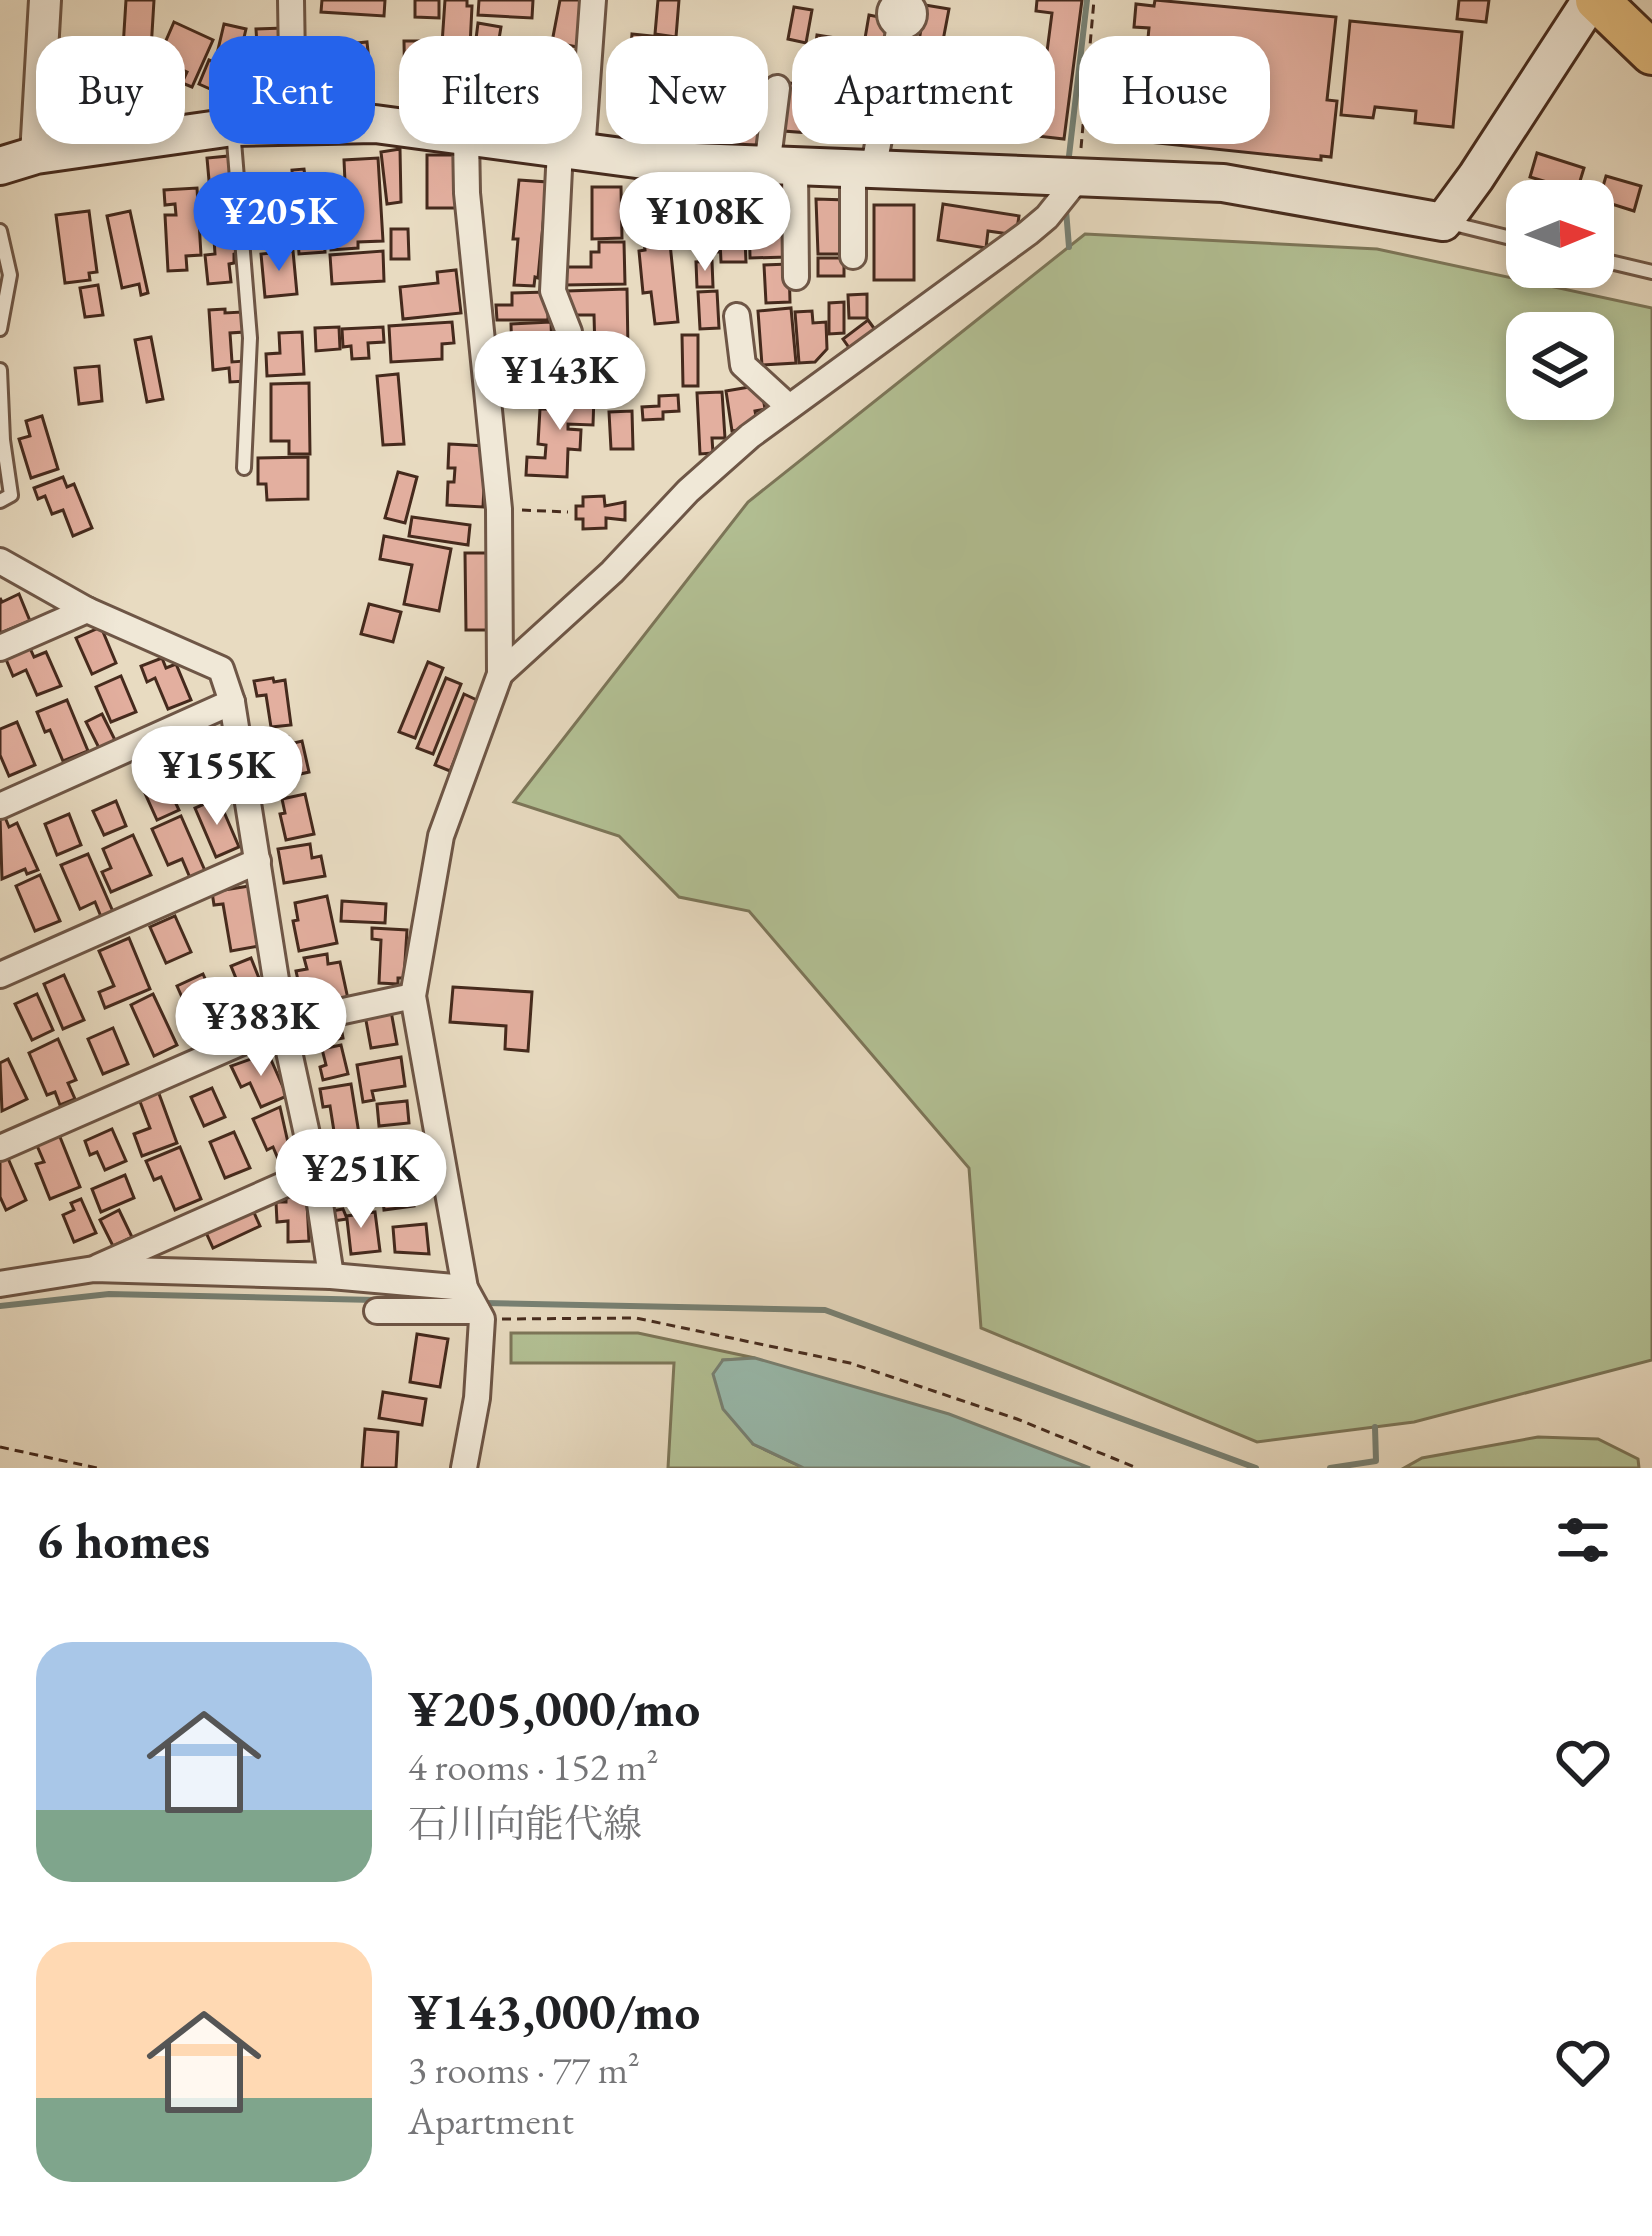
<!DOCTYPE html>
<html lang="en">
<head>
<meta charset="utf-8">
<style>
	:root { --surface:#fff; --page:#f6f6f6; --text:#202124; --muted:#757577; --accent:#2563eb }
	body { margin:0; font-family:"EB Garamond","Noto Serif JP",serif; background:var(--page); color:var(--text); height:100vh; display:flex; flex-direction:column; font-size:45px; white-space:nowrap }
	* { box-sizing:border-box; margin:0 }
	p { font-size:39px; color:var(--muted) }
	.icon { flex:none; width:66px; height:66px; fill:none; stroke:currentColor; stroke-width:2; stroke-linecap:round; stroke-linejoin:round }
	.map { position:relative; height:1468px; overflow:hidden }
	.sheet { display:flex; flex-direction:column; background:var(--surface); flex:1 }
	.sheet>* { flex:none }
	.guide { position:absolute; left:36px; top:36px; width:1581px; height:108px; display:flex; gap:24px }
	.needle { width:78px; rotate:89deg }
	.fabs { position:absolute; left:1506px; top:180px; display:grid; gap:24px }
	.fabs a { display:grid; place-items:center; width:108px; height:108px; border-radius:24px; background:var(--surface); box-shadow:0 6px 18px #0003; font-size:60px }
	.price { position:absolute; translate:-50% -102px; padding:0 27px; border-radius:42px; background:#fff; color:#222; font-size:39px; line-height:78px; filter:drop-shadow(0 3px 6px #0008) }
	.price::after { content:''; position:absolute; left:50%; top:72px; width:36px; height:27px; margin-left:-18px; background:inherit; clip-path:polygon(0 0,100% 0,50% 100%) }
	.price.selected { background:var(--accent); color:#fff }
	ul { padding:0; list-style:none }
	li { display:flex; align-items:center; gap:36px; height:300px; padding:0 36px }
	li span { display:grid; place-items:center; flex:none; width:336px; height:240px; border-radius:36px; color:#555 }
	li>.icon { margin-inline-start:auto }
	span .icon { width:144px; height:144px; fill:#fffc; stroke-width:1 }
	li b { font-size:51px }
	h2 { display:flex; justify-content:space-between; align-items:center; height:144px; padding:0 36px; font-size:51px }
	.chip { padding:0 42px; border-radius:36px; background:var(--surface); box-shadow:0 6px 18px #0003; font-size:42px; line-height:108px }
	.chip.selected { background:var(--accent); color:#fff }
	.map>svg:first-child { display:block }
</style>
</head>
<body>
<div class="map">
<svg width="1652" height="1468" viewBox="0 0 1652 1468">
	<rect width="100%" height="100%" fill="#e8dbc1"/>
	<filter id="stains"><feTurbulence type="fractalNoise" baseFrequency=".00167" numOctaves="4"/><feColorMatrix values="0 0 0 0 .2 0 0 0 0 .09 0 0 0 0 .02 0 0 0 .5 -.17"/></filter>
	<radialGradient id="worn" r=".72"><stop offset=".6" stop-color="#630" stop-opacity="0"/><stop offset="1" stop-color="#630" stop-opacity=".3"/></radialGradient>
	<!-- green -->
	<g fill="#b3c195" stroke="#7c7659" stroke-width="3" fill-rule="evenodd">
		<path d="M 1085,234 L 1377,249 L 1652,308 L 1652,1360 L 1414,1422 L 1257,1442 L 981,1328 L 969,1168 L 749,911 L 679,897 L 619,836 L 514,802 L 748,502 ZM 1527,333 L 1593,333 L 1593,399 L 1527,399 Z"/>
		<polygon points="511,1333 638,1333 755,1358 723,1360 753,1444 804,1468 668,1468 674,1363 511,1363"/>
		<polygon points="1538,1437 1598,1439 1638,1459 1639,1468 1404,1468 1422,1458"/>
	</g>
	<!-- water -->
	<polygon fill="#98bbae" stroke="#778174" stroke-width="3" points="755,1358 949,1414 1090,1468 804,1468 753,1444 723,1409 713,1374 723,1360"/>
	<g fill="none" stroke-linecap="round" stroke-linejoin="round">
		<!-- stream -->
		<g stroke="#778174" stroke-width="6">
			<polyline points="1069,156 1087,0"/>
			<polyline points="1066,210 1069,247"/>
			<polyline points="484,1303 825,1310 1256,1468"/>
			<polyline points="0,1306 109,1294 375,1300"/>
			<polyline points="1330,1468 1376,1461 1375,1427"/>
		</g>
	</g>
	<!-- building -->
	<g fill="#e3af9f" stroke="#452a1d" stroke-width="3">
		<polygon points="126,0 154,0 151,50 123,48"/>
		<polygon points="322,0 385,0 384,16 321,12"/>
		<polygon points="415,0 439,0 439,18 415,17"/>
		<polygon points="445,0 467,0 467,6 472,6 470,46 442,44"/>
		<polygon points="479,0 533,0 532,18 478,15"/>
		<polygon points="560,0 591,0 582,48 552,42"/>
		<polygon points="658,0 679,0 676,37 655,34"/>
		<polygon points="1037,0 1082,0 1064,139 1037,136 1043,85 1030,84 1032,65 1045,67 1052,13 1036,11"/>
		<polygon points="1155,0 1336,17 1327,100 1337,101 1331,157 1321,156 1321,160 1138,141 1149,28 1134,27 1136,4 1154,6"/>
		<polygon points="1459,0 1489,0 1486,22 1457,19"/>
		<polygon points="925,5 949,9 941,51 918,47"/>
		<polygon points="794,7 812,10 806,43 788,39"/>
		<polygon points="869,15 884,18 890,29 886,54 863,50"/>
		<polygon points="1350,21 1462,32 1453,127 1415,123 1416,111 1375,107 1373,118 1341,115"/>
		<polygon points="174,22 213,40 192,87 182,83 187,72 158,59"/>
		<polygon points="478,23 501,27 497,51 475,47"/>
		<polygon points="224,24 246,29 238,63 216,58"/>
		<polygon points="284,28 287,92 260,93 256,29"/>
		<polygon points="632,34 692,40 681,138 656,135 658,109 646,108 651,62 630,60"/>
		<polygon points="817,35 848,40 842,81 811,76"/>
		<polygon points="404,41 436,41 437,95 405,96"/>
		<polygon points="367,42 370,71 365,72 367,97 342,100 337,45"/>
		<polygon points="332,43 337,100 307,103 302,46"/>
		<polygon points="695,45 719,45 717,91 693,90"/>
		<polygon points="923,52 946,55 940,98 903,93 904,84 918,86"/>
		<polygon points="460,53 498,58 490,112 453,106"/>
		<polygon points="853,55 885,60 882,77 875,75 872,93 847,88"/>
		<polygon points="533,59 567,64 561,103 527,98"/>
		<polygon points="209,60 227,67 217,92 199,84"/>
		<polygon points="954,70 970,73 969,79 989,82 982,132 964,129 968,101 949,99"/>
		<polygon points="789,83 828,87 825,115 836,116 835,135 784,131"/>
		<polygon points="729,88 763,91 758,150 724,147"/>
		<polygon points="113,89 115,103 127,101 129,112 98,117 95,92"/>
		<polygon points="853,96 879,100 872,138 847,133"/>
		<polygon points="909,99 935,103 931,140 904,136"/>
		<polygon points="523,104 544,108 540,131 518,127"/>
		<polygon points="400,149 401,202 387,204 381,152"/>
		<polygon points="1537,153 1584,168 1577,191 1530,177"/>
		<rect x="427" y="155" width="33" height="53"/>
		<polygon points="229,156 233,201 211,203 207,158"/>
		<polygon points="378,158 383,241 358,242 358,248 331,250 329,207 337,207 335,182 345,182 344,160"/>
		<polygon points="304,169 305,177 311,177 311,184 321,183 325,252 299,254 295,195 299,195 299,183 293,184 292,170"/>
		<polygon points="1606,176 1641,186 1634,211 1599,200"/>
		<rect x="639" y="177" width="26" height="32"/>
		<polygon points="519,180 547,182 538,278 535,277 534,286 514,285 518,239 513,239"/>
		<polygon points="686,185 722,187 718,252 698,251 699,244 675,242 676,221 687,222"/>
		<polygon points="592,187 621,187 622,238 592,239"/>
		<polygon points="197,188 201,255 186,256 187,270 168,271 165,215 176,215 175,204 165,205 164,190"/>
		<polygon points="290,191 293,241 263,243 262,224 256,224 255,203 266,203 265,193"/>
		<polygon points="816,199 847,200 845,254 818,254"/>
		<polygon points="786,201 787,257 750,258 749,202"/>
		<polygon points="943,204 1019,216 1016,235 988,231 986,248 938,240"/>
		<rect x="874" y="205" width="40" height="75"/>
		<polygon points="233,208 237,253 234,254 234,263 229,264 231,282 208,284 205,255 215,254 212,210"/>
		<polygon points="89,211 97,272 89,273 90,280 65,283 56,215"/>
		<polygon points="130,211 148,293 141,295 139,284 122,288 107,216"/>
		<polygon points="667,214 678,322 655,324 651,292 643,293 639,251 645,250 641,217"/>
		<polygon points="391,229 408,229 409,259 391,259"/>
		<polygon points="745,240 746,262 721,262 720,241"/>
		<polygon points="599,242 624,242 625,284 565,285 565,267 591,267 591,252 599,252"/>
		<polygon points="293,251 297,294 265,297 261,254"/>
		<polygon points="383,251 384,281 332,284 330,255"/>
		<rect x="818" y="258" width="26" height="18"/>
		<polygon points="712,261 713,287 697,287 696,262"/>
		<polygon points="789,264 790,302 766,303 764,265"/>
		<polygon points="456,270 461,313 403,319 400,287 438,283 437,272"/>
		<polygon points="98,285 103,315 85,317 80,288"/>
		<polygon points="627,289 628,350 595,350 594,315 568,315 567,291"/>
		<polygon points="717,291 719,328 700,329 698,292"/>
		<polygon points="548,292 548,320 497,320 496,305 512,305 512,293"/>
		<polygon points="867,294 867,318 849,318 848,295"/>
		<polygon points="844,302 844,333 829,334 829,303"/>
		<polygon points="791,308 796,363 762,365 758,311"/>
		<polygon points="225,309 225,313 242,312 244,332 230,333 232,362 244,361 246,381 230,382 229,368 213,370 209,310"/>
		<polygon points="812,311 813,323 826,322 827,349 815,362 799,363 795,312"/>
		<polygon points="868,320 876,331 850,349 843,339"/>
		<polygon points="452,322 454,343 442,344 442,359 391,362 389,326"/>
		<polygon points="551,322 553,382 531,383 529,358 512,358 511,324"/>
		<polygon points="339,327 340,349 316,351 315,328"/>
		<polygon points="383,327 384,342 368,343 369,358 352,359 351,346 343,347 342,329"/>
		<polygon points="302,332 304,374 267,376 266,354 280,353 279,333"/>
		<polygon points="682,335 698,335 698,386 683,386"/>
		<polygon points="151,337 163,399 147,402 135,340"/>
		<rect x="563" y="360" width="66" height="24"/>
		<polygon points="99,366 102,401 79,404 75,368"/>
		<polygon points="398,374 404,444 383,445 377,376"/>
		<polygon points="309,383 310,454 289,454 289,441 271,441 271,384"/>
		<polygon points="761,385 765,409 755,411 758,427 732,431 726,391"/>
		<polygon points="722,392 725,438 712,438 713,453 700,454 697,393"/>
		<polygon points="549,394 594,396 593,425 568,424 568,429 581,430 580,450 568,449 567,477 526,475 527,457 545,458 546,445 538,444 540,409 548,409"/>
		<polygon points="678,395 679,411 663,412 663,419 643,420 642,407 659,406 659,396"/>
		<polygon points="632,411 633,449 611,449 609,412"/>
		<polygon points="42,416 58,469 31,478 19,439 30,436 26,421"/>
		<polygon points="449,444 486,446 483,507 447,505 448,482 454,482 455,468 448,468"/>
		<polygon points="308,457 308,499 267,500 266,484 258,484 258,458"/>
		<polygon points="398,472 417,477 405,523 385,518"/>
		<polygon points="63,477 67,487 74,484 92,528 73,536 63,510 52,514 45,496 38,499 34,488"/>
		<polygon points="604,496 605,506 625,502 625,520 606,518 606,528 583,529 583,519 576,519 576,506 583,506 583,497"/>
		<polygon points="412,517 470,525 468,545 409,536"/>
		<polygon points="384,536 451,549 439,611 404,604 412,565 380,559"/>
		<polygon points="465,553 490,553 491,630 466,630"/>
		<polygon points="19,594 30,621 0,633 0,598 2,602"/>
		<polygon points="369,604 401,612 393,642 361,634"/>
		<polygon points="101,627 116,663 92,674 76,638"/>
		<polygon points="29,646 34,657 46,652 61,686 37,695 26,670 13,676 5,657"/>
		<polygon points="162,658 166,668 176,664 191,700 168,709 155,678 147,682 141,666"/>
		<polygon points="428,662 443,668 415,738 399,732"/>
		<polygon points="121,676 136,712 111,722 96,687"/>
		<polygon points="273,678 274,682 285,680 291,725 271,727 266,695 257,696 254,681"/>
		<polygon points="446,678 461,684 433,754 417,748"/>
		<polygon points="464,694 479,701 450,771 435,765"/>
		<polygon points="67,700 88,751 63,761 50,730 45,732 37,712"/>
		<polygon points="102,714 115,740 99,748 86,722"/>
		<polygon points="17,722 35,765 9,776 0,755 0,729"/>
		<polygon points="288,737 290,744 302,741 309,772 283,778 274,740"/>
		<polygon points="217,751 231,784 201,797 187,763"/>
		<polygon points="160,770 179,810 157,820 139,780"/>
		<polygon points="305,794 314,834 286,840 280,814 285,813 282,799"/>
		<polygon points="218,798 239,847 216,857 195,808"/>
		<polygon points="116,801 126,826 104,835 93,811"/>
		<polygon points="69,814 81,845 57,855 45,824"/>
		<polygon points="4,815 9,827 17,823 38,870 27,874 25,869 2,879 0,816"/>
		<polygon points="181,816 206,873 191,880 182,859 168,865 152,829"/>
		<polygon points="133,835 151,875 111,892 102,872 111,868 103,849"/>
		<polygon points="310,844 312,858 321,856 325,876 284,883 278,849"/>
		<polygon points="88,854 114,914 102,919 95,902 80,909 61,865"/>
		<polygon points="40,875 60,921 35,931 16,886"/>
		<polygon points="249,886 259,946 231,951 223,904 214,905 212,892"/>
		<polygon points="327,896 337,943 299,951 293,921 298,920 295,903"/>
		<polygon points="342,901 386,904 385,923 341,921"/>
		<polygon points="175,916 191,952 166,963 150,927"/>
		<polygon points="372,928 407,930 404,978 398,978 398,984 379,983 381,940 372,939"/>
		<polygon points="129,938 150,989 105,1008 99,992 114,986 99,951"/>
		<polygon points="327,954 328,964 340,962 348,999 304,1008 296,971 307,969 304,958"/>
		<polygon points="251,958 274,1016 240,1029 232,1009 246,1003 231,966"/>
		<polygon points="203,974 224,1021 198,1033 177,986"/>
		<polygon points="64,975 84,1020 63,1029 44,984"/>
		<polygon points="453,987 532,992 528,1051 505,1049 506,1026 450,1022"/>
		<polygon points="37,994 53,1030 32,1040 15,1004"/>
		<polygon points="153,994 177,1045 154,1056 131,1005"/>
		<polygon points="391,1011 397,1044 371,1048 365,1015"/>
		<polygon points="340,1021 343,1038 317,1043 319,1049 303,1052 301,1036 309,1025"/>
		<polygon points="113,1028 128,1064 103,1074 88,1039"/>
		<polygon points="58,1039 76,1080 68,1083 75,1099 60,1105 55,1092 47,1095 29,1053"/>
		<polygon points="341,1045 348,1074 323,1080 320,1067 326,1065 322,1049"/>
		<polygon points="268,1053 287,1096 261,1107 250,1083 241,1087 231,1066"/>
		<polygon points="401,1057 405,1086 372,1091 374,1100 363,1102 357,1065"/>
		<polygon points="8,1059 27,1099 2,1111 0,1063"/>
		<polygon points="351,1084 360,1140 336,1144 330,1106 323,1107 320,1089"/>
		<polygon points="212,1088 225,1117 204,1126 191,1097"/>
		<polygon points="158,1091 177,1143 142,1156 134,1134 150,1128 139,1099"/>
		<polygon points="407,1101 409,1123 379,1126 377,1104"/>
		<polygon points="280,1107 291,1156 279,1161 273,1147 267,1150 253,1119"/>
		<polygon points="112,1129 126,1161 105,1170 97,1152 90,1155 85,1141"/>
		<polygon points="58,1132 80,1187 50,1199 36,1164 44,1162 35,1141"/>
		<polygon points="234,1132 250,1168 225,1178 210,1142"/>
		<polygon points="412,1141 415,1160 410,1160 410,1166 382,1170 379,1146"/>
		<polygon points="363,1144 373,1200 347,1204 340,1161 323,1164 321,1151"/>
		<polygon points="180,1147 201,1199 175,1210 161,1177 154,1180 146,1161"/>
		<polygon points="7,1156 26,1200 6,1210 0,1197 0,1159"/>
		<polygon points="125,1175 134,1198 101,1212 92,1189"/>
		<polygon points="412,1184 414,1206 384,1210 382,1188"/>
		<polygon points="302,1192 302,1202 307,1202 309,1241 288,1242 288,1221 277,1222 276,1202 286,1202 286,1193"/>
		<polygon points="81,1199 96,1233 74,1242 63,1215 74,1210 71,1203"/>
		<polygon points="251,1206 260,1226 213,1248 204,1228"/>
		<polygon points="343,1209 346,1216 375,1212 380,1251 351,1254 347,1219 333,1221 332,1211"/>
		<polygon points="119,1210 132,1237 113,1246 100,1220"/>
		<polygon points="426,1224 429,1254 395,1252 393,1227"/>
		<polygon points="417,1334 448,1339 440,1387 410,1382"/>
		<polygon points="383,1392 426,1399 422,1425 379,1418"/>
		<polygon points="365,1429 398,1432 396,1468 362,1468"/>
	</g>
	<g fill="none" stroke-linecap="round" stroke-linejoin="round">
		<defs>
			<g id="service">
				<polyline points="233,129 250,338 244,468"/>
				<polyline points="1450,223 1527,242"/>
				<polyline points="0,231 10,275 0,329"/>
				<polyline points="1593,258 1652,272"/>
				<polyline points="0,370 3,440 11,495 0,501"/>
			</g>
			<g id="minor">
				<polyline points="291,0 293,123"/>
				<circle cx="902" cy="14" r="12"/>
				<polyline points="560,149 553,291 569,332"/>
				<polyline points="582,152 593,0"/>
				<polyline points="767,167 777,88"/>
				<polyline points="795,168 796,277"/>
				<polyline points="873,171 900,26"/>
				<polyline points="853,256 853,171"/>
				<polyline points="737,316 743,365 789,407"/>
				<polyline points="0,561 87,610 221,669 232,702 283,1024 315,1171 331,1276"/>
				<polyline points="0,648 87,610"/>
				<polyline points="500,674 612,572 688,491 750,436 1028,233 1047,217 1079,177"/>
				<polyline points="0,806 232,702"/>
				<polyline points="0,975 258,861"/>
				<polyline points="0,1148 283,1024 413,996"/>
				<polyline points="98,1267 315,1171"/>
				<polyline points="0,1284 94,1269 331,1276 465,1288"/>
				<polyline points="377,1311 477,1311"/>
				<polyline points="464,1468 477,1398 482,1319 465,1288 413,996 441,836 500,674 499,509 467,193 466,136"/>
			</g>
			<polyline id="tertiary" points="36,155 45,0"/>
			<polyline id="secondary" points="0,166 36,155 233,127 375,124 644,160 1223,183 1443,222 1476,177 1591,0"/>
			<polyline id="trunk" points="1597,0 1652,53"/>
		</defs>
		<!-- service casing -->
		<use href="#service" stroke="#6e5646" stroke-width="18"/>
		<!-- minor casing -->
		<use href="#minor" stroke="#6e5646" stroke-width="30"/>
		<!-- tertiary casing -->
		<use href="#tertiary" stroke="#6e5646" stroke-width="36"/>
		<!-- secondary casing -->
		<use href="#secondary" stroke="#452a1d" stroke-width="42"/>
		<!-- trunk casing -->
		<use href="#trunk" stroke="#452a1d" stroke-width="48"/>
		<!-- path -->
		<g stroke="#452a1d" stroke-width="3" stroke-dasharray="9 6" stroke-linecap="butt">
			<polyline points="1081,148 1094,0"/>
			<polyline points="522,510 568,512"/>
			<polyline points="502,1319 636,1318 850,1363 1017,1419 1137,1468"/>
			<polyline points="0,1447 97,1468"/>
		</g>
		<!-- service -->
		<use href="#service" stroke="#f0e8d7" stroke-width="12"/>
		<!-- minor -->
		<use href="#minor" stroke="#f0e8d7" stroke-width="24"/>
		<!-- tertiary -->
		<use href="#tertiary" stroke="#f0e8d7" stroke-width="30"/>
		<!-- secondary -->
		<use href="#secondary" stroke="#f0e8d7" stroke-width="36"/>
		<!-- trunk -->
		<use href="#trunk" stroke="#e4be80" stroke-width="42"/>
	</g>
	<rect width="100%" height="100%" filter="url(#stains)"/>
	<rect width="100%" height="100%" fill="url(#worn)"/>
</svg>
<div class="fabs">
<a><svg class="needle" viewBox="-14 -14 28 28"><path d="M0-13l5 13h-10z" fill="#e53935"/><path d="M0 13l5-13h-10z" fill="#757577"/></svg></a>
<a><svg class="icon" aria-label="layers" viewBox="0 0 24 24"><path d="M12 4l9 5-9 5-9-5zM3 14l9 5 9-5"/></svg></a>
</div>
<b class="price selected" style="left:279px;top:274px">¥205K</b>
<b class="price" style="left:705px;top:274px">¥108K</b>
<b class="price" style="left:560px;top:433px">¥143K</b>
<b class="price" style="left:217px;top:828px">¥155K</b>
<b class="price" style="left:261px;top:1079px">¥383K</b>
<b class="price" style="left:361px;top:1231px">¥251K</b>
<div class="guide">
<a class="chip">Buy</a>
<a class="chip selected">Rent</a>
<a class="chip">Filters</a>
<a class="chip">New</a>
<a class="chip">Apartment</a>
<a class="chip">House</a>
</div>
</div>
<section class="sheet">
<h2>6 homes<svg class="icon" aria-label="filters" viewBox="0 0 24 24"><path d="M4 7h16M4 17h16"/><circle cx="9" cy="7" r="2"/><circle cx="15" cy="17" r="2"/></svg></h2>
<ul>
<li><span style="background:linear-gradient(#a9c7e8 70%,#7fa58c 0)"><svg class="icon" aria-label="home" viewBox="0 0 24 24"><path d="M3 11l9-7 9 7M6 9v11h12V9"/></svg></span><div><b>¥205,000/mo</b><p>4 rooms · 152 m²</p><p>石川向能代線</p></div><svg class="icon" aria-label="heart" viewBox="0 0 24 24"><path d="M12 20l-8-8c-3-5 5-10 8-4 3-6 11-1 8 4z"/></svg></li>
<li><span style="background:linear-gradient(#ffd9b3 65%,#7fa58c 0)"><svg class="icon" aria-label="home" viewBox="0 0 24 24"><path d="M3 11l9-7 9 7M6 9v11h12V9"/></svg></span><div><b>¥143,000/mo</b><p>3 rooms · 77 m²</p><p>Apartment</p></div><svg class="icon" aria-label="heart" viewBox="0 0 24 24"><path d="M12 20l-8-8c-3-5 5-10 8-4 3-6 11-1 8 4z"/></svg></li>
</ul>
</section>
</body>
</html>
